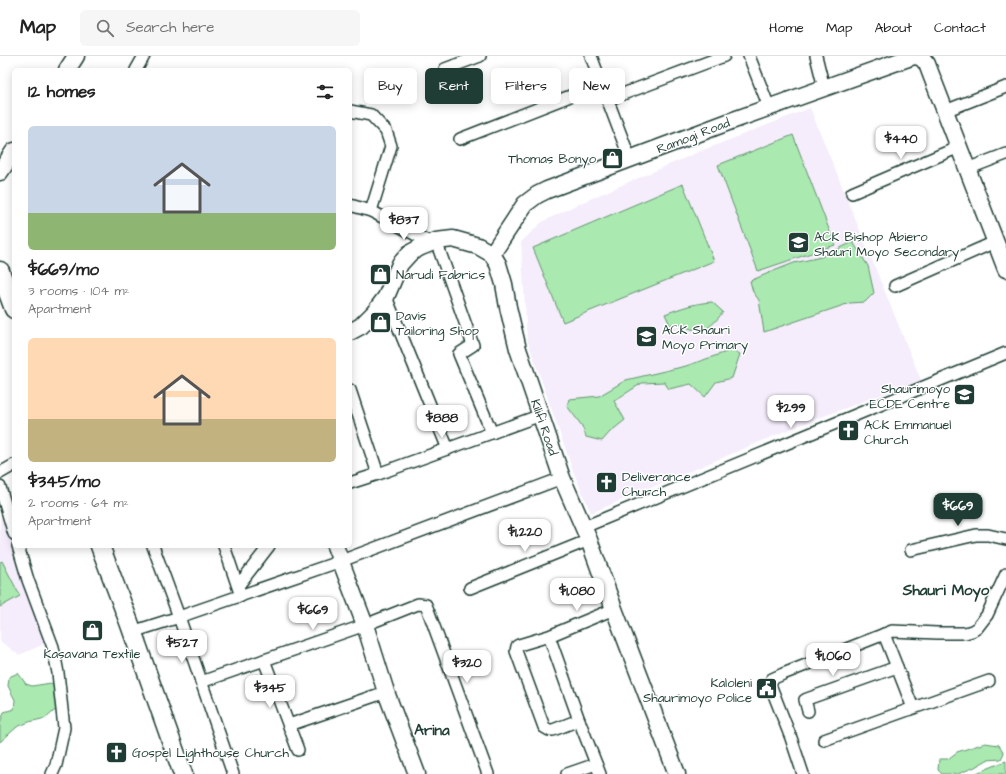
<!DOCTYPE html>
<html lang="en">
<head>
<meta charset="utf-8">
<style>
	:root { --surface:#fff; --page:#f6f6f6; --text:#222; --muted:#767676; --line:#e0e0e0; --accent:#1f3d34 }
	body { margin:0; font-family:"Architects Daughter",sans-serif; background:var(--page); color:var(--text); height:100vh; display:flex; flex-direction:column; font-size:15px; white-space:nowrap }
	* { box-sizing:border-box; margin:0 }
	p { font-size:13px; color:var(--muted) }
	.icon { flex:none; width:22px; height:22px; fill:none; stroke:currentColor; stroke-width:2; stroke-linecap:round; stroke-linejoin:round }
	.map { position:relative; flex:1; overflow:hidden }
	.panel { position:absolute; left:12px; top:12px; width:340px; height:480px; display:flex; flex-direction:column; background:var(--surface); border-radius:6px; box-shadow:0 2px 10px #0003 }
	.panel>* { flex:none }
	.guide { position:absolute; left:364px; top:12px; width:380px; height:36px; display:flex; gap:8px }
	.price { position:absolute; translate:-50% -34px; padding:0 9px; border-radius:8px; background:#fff; color:#222; font-size:13px; line-height:26px; filter:drop-shadow(0 1px 2px #0008) }
	.price::after { content:''; position:absolute; left:50%; top:24px; width:12px; height:9px; margin-left:-6px; background:inherit; clip-path:polygon(0 0,100% 0,50% 100%) }
	.price.current { background:var(--accent); color:#fff }
	ul { padding:0; list-style:none }
	li { display:grid; align-content:center; gap:8px; height:212px; padding:0 16px }
	li span { display:grid; place-items:center; height:124px; border-radius:6px; color:#555 }
	li>.icon { margin-inline-start:auto }
	span .icon { width:72px; height:72px; fill:#fffc; stroke-width:1 }
	li b { font-size:17px }
	h2 { display:flex; justify-content:space-between; align-items:center; height:48px; padding:0 16px; font-size:17px }
	.pill { padding:0 14px; border-radius:6px; background:var(--surface); box-shadow:0 2px 10px #0003; font-size:14px; line-height:36px }
	.pill.current { background:var(--accent); color:#fff }
	header { display:flex; align-items:center; gap:24px; box-sizing:border-box; height:56px; padding:0 20px; background:var(--surface); border-bottom:1px solid var(--line) }
	header strong { font-size:19px }
	nav { display:flex; gap:22px; margin-inline-start:auto; font-size:14px }
	.search { width:280px; height:36px; background:var(--page); display:flex; align-items:center; gap:10px; box-sizing:border-box; padding:0 14px; border-radius:6px; color:var(--muted); font-size:15px }
	.map>svg:first-child { display:block }
</style>
</head>
<body>
<header>
<strong>Map</strong>
<div class="search"><svg class="icon" aria-label="search" viewBox="0 0 24 24"><circle cx="10" cy="10" r="6"/><path d="M15 15l6 6"/></svg>Search here</div>
<nav><a>Home</a><a>Map</a><a>About</a><a>Contact</a></nav>
</header>
<div class="map">
<svg width="1006" height="718" viewBox="0 0 1006 718">
	<rect width="100%" height="100%" fill="#fff"/>
	<filter id="ink" filterUnits="userSpaceOnUse"><feTurbulence type="fractalNoise" baseFrequency=".025" numOctaves="2"/><feDisplacementMap in="SourceGraphic" scale="8" xChannelSelector="R" yChannelSelector="G"/><feConvolveMatrix kernelMatrix="1 2 1 2 8 2 1 2 1" color-interpolation-filters="sRGB"/></filter>
	<g filter="url(#ink)">
		<!-- built -->
		<g fill="#f5edfb">
			<polygon points="810,52 921,324 800,369 591,457 573,415 527,283 521,186 542,166 576,149 696,97"/>
			<polygon points="7,459 14,479 14,490 49,586 19,599 0,585 0,462"/>
		</g>
		<!-- green -->
		<g fill="#aae9b0" stroke="#649372">
			<polygon points="793,79 835,189 758,215 718,109"/>
			<polygon points="683,128 714,205 563,266 533,192"/>
			<polygon points="853,186 868,210 874,237 865,246 850,247 764,276 759,244 753,236 750,225 771,216 794,207 821,201"/>
			<path d="M 712,246 L 723,256 C 708,276 700,279 677,267 L 670,269 L 665,258 C 681,252 695,247 712,246 Z"/>
			<polygon points="732,294 740,298 732,322 716,326 705,341 691,328 669,333 664,326 642,327 614,345 625,364 610,376 602,385 586,381 582,370 567,350 569,343 599,340 626,324 686,310"/>
			<polygon points="2,505 20,540 0,551 0,506"/>
			<polygon points="18,617 26,628 32,630 51,627 59,638 60,650 46,662 29,666 17,671 0,686 0,667 4,656 14,653 15,644 8,630 9,621"/>
			<polygon points="985,687 999,689 1004,697 1001,703 987,704 975,711 958,718 942,718 938,714 939,703 948,703 957,696"/>
			<polygon points="1006,705 1006,718 974,718"/>
		</g>
		<g fill="none" stroke-linecap="round" stroke-linejoin="round">
			<defs>
				<g id="street">
					<polyline points="591,0 630,103"/>
					<polyline points="749,0 769,51"/>
					<polyline points="816,0 824,32"/>
					<polyline points="445,13 480,0"/>
					<polyline points="136,14 144,0"/>
					<polyline points="607,44 724,0"/>
					<polyline points="350,55 371,59 386,75 391,90 371,155"/>
					<polyline points="945,55 1006,31"/>
					<polyline points="460,83 601,28"/>
					<polyline points="967,113 1006,98"/>
					<polyline points="852,137 959,91"/>
					<polyline points="350,149 371,155 431,187"/>
					<polyline points="436,185 473,289 459,298 492,377"/>
					<polyline points="895,230 995,186"/>
					<polyline points="386,241 448,393"/>
					<polyline points="350,334 378,418"/>
					<polyline points="0,417 14,409"/>
					<polyline points="350,427 378,418 541,359"/>
					<polyline points="0,431 14,478"/>
					<polyline points="584,471 1006,297"/>
					<polyline points="18,490 28,524 53,591 58,617 64,672 56,709 52,718"/>
					<polyline points="153,490 179,561 233,718"/>
					<polyline points="224,490 241,540"/>
					<polyline points="911,494 976,479 988,479 1006,483"/>
					<polyline points="238,530 269,490"/>
					<polyline points="470,532 589,484"/>
					<polyline points="132,576 173,563 341,505 562,422"/>
					<polyline points="884,578 913,652"/>
					<polyline points="549,580 579,664 553,674 549,674 544,671 516,595 517,590 519,589 549,580 614,553"/>
					<polyline points="264,604 298,694"/>
					<polyline points="201,626 365,569 418,548 426,549 428,554 488,718"/>
					<polyline points="808,655 805,644 807,643 897,611"/>
					<polyline points="579,664 600,718"/>
					<polyline points="289,669 386,636"/>
					<polyline points="824,684 989,625"/>
					<polyline points="567,718 596,708"/>
					<polyline points="803,718 791,682 771,631 770,626 772,623 783,618 892,575 937,577 965,577 972,575 977,572 987,559 1006,518"/>
				</g>
				<g id="secondary">
					<polyline points="921,1 927,8 930,16 1006,213"/>
					<polyline points="67,14 76,0"/>
					<polyline points="0,116 14,95"/>
					<polyline points="492,198 525,148 537,139 547,134 731,65 914,0 921,1 922,0"/>
					<polyline points="350,276 361,270 374,257 386,241 400,208 410,197 421,191 436,185 453,183 478,190 492,198 498,208 504,228 508,251 518,293 562,422 589,484 614,553 677,718"/>
					<polyline points="335,490 365,569 386,636 417,718"/>
				</g>
				<g id="primary">
					<polyline points="0,215 14,253"/>
					<polyline points="100,490 129,566 183,718"/>
				</g>
			</defs>
			<!-- street casing -->
			<use href="#street" stroke="#1f3d34" stroke-width="14"/>
			<!-- secondary casing -->
			<use href="#secondary" stroke="#1f3d34" stroke-width="19"/>
			<!-- primary casing -->
			<use href="#primary" stroke="#1f3d34" stroke-width="21"/>
			<!-- street -->
			<use href="#street" stroke="#fff" stroke-width="11"/>
			<!-- secondary -->
			<use href="#secondary" stroke="#fff" stroke-width="16"/>
			<!-- primary -->
			<use href="#primary" stroke="#fff" stroke-width="18"/>
		</g>
	</g>
	<!-- icons -->
	<defs>
		<symbol id="shop-square" viewBox="-11 -11 22 22"><rect x="-9" y="-9" width="18" height="18" rx="4" fill="#1f3d34" stroke="#fff"/><path d="M-5-2.5h2.3a2.7 3.5 0 0 1 5.4 0H5L5.5 6h-11ZM-1.5-2.5h3a1.5 2.3 0 0 0-3 0Z" fill="#fff"/></symbol>
		<symbol id="school-square" viewBox="-11 -11 22 22"><rect x="-9" y="-9" width="18" height="18" rx="4" fill="#1f3d34" stroke="#fff"/><path d="M0-5L7-2L0 1L-7-2ZM-4 1L0 2.5L4 1V4Q0 6-4 4Z" fill="#fff"/></symbol>
		<symbol id="church-square" viewBox="-11 -11 22 22"><rect x="-9" y="-9" width="18" height="18" rx="4" fill="#1f3d34" stroke="#fff"/><path d="M-1.2-6h2.4v3.5h3.3v2.4h-3.3V6h-2.4V-.1h-3.3v-2.4h3.3Z" fill="#fff"/></symbol>
		<symbol id="civic-square" viewBox="-11 -11 22 22"><rect x="-9" y="-9" width="18" height="18" rx="4" fill="#1f3d34" stroke="#fff"/><path d="M-.6-6.5H3V-4.5H.6V-3L4-1V1h2V6H-6V1h2V-1L-.6-3ZM-1.2 2.5V6h2.4V2.5Z" fill="#fff"/></symbol>
	</defs>
	<g fill-rule="evenodd">
		<use href="#shop-square" x="600" y="90" width="25" height="25"/>
		<use href="#school-square" x="786" y="174" width="25" height="25"/>
		<use href="#shop-square" x="368" y="206" width="25" height="25"/>
		<use href="#shop-square" x="368" y="254" width="25" height="25"/>
		<use href="#school-square" x="634" y="268" width="25" height="25"/>
		<use href="#school-square" x="952" y="326" width="25" height="25"/>
		<use href="#church-square" x="836" y="362" width="25" height="25"/>
		<use href="#church-square" x="594" y="414" width="25" height="25"/>
		<use href="#shop-square" x="80" y="562" width="25" height="25"/>
		<use href="#civic-square" x="754" y="620" width="25" height="25"/>
		<use href="#church-square" x="104" y="684" width="25" height="25"/>
	</g>
	<g text-anchor="middle" stroke-width="3" stroke-linejoin="round" paint-order="stroke">
		<!-- street labels -->
		<g font-size="13" fill="#1f3d34" stroke="#fff">
			<text transform="translate(693 79) rotate(-21)" y="5">Ramogi Road</text>
			<text transform="translate(545 371) rotate(71)" y="5">Kilifi Road</text>
		</g>
		<!-- poi labels -->
		<g font-size="13" fill="#1f3d34" stroke="#fff" text-anchor="start">
			<text x="596" y="107" text-anchor="end">Thomas Bonyo</text>
			<text x="814" y="185">ACK Bishop Abiero<tspan x="814" dy="15">Shauri Moyo Secondary</tspan></text>
			<text x="396" y="223">Narudi Fabrics</text>
			<text x="396" y="264">Davis<tspan x="396" dy="15">Tailoring Shop</tspan></text>
			<text x="662" y="278">ACK Shauri<tspan x="662" dy="15">Moyo Primary</tspan></text>
			<text x="950" y="337" text-anchor="end">Shaurimoyo<tspan x="950" dy="15">ECDE Centre</tspan></text>
			<text x="864" y="373">ACK Emmanuel<tspan x="864" dy="15">Church</tspan></text>
			<text x="622" y="425">Deliverance<tspan x="622" dy="15">Church</tspan></text>
			<text x="92" y="602" text-anchor="middle">Kasavana Textile</text>
			<text x="752" y="631" text-anchor="end">Kaloleni<tspan x="752" dy="15">Shaurimoyo Police</tspan></text>
			<text x="132" y="701">Gospel Lighthouse Church</text>
		</g>
		<!-- quarter labels -->
		<g font-size="15" font-weight="bold" fill="#1f3d34" stroke="#fff">
			<text x="946" y="539">Shauri Moyo</text>
			<text x="432" y="679">Arina</text>
		</g>
	</g>
</svg>
<b class="price" style="left:901px;top:104px">$440</b>
<b class="price" style="left:404px;top:185px">$837</b>
<b class="price" style="left:791px;top:373px">$299</b>
<b class="price" style="left:442px;top:383px">$888</b>
<b class="price current" style="left:958px;top:471px">$669</b>
<b class="price" style="left:525px;top:497px">$1,220</b>
<b class="price" style="left:577px;top:556px">$1,080</b>
<b class="price" style="left:313px;top:575px">$669</b>
<b class="price" style="left:182px;top:608px">$527</b>
<b class="price" style="left:833px;top:621px">$1,060</b>
<b class="price" style="left:467px;top:628px">$320</b>
<b class="price" style="left:270px;top:653px">$345</b>
<div class="guide">
<a class="pill">Buy</a>
<a class="pill current">Rent</a>
<a class="pill">Filters</a>
<a class="pill">New</a>
</div>
<section class="panel">
<h2>12 homes<svg class="icon" aria-label="filters" viewBox="0 0 24 24"><path d="M4 7h16M4 17h16"/><circle cx="9" cy="7" r="2"/><circle cx="15" cy="17" r="2"/></svg></h2>
<ul>
<li><span style="background:linear-gradient(#c9d6e8 70%,#8fb573 0)"><svg class="icon" aria-label="home" viewBox="0 0 24 24"><path d="M3 11l9-7 9 7M6 9v11h12V9"/></svg></span><div><b>$669/mo</b><p>3 rooms · 104 m²</p><p>Apartment</p></div></li>
<li><span style="background:linear-gradient(#ffd9b3 65%,#c2b280 0)"><svg class="icon" aria-label="home" viewBox="0 0 24 24"><path d="M3 11l9-7 9 7M6 9v11h12V9"/></svg></span><div><b>$345/mo</b><p>2 rooms · 64 m²</p><p>Apartment</p></div></li>
</ul>
</section>
</div>
</body>
</html>
